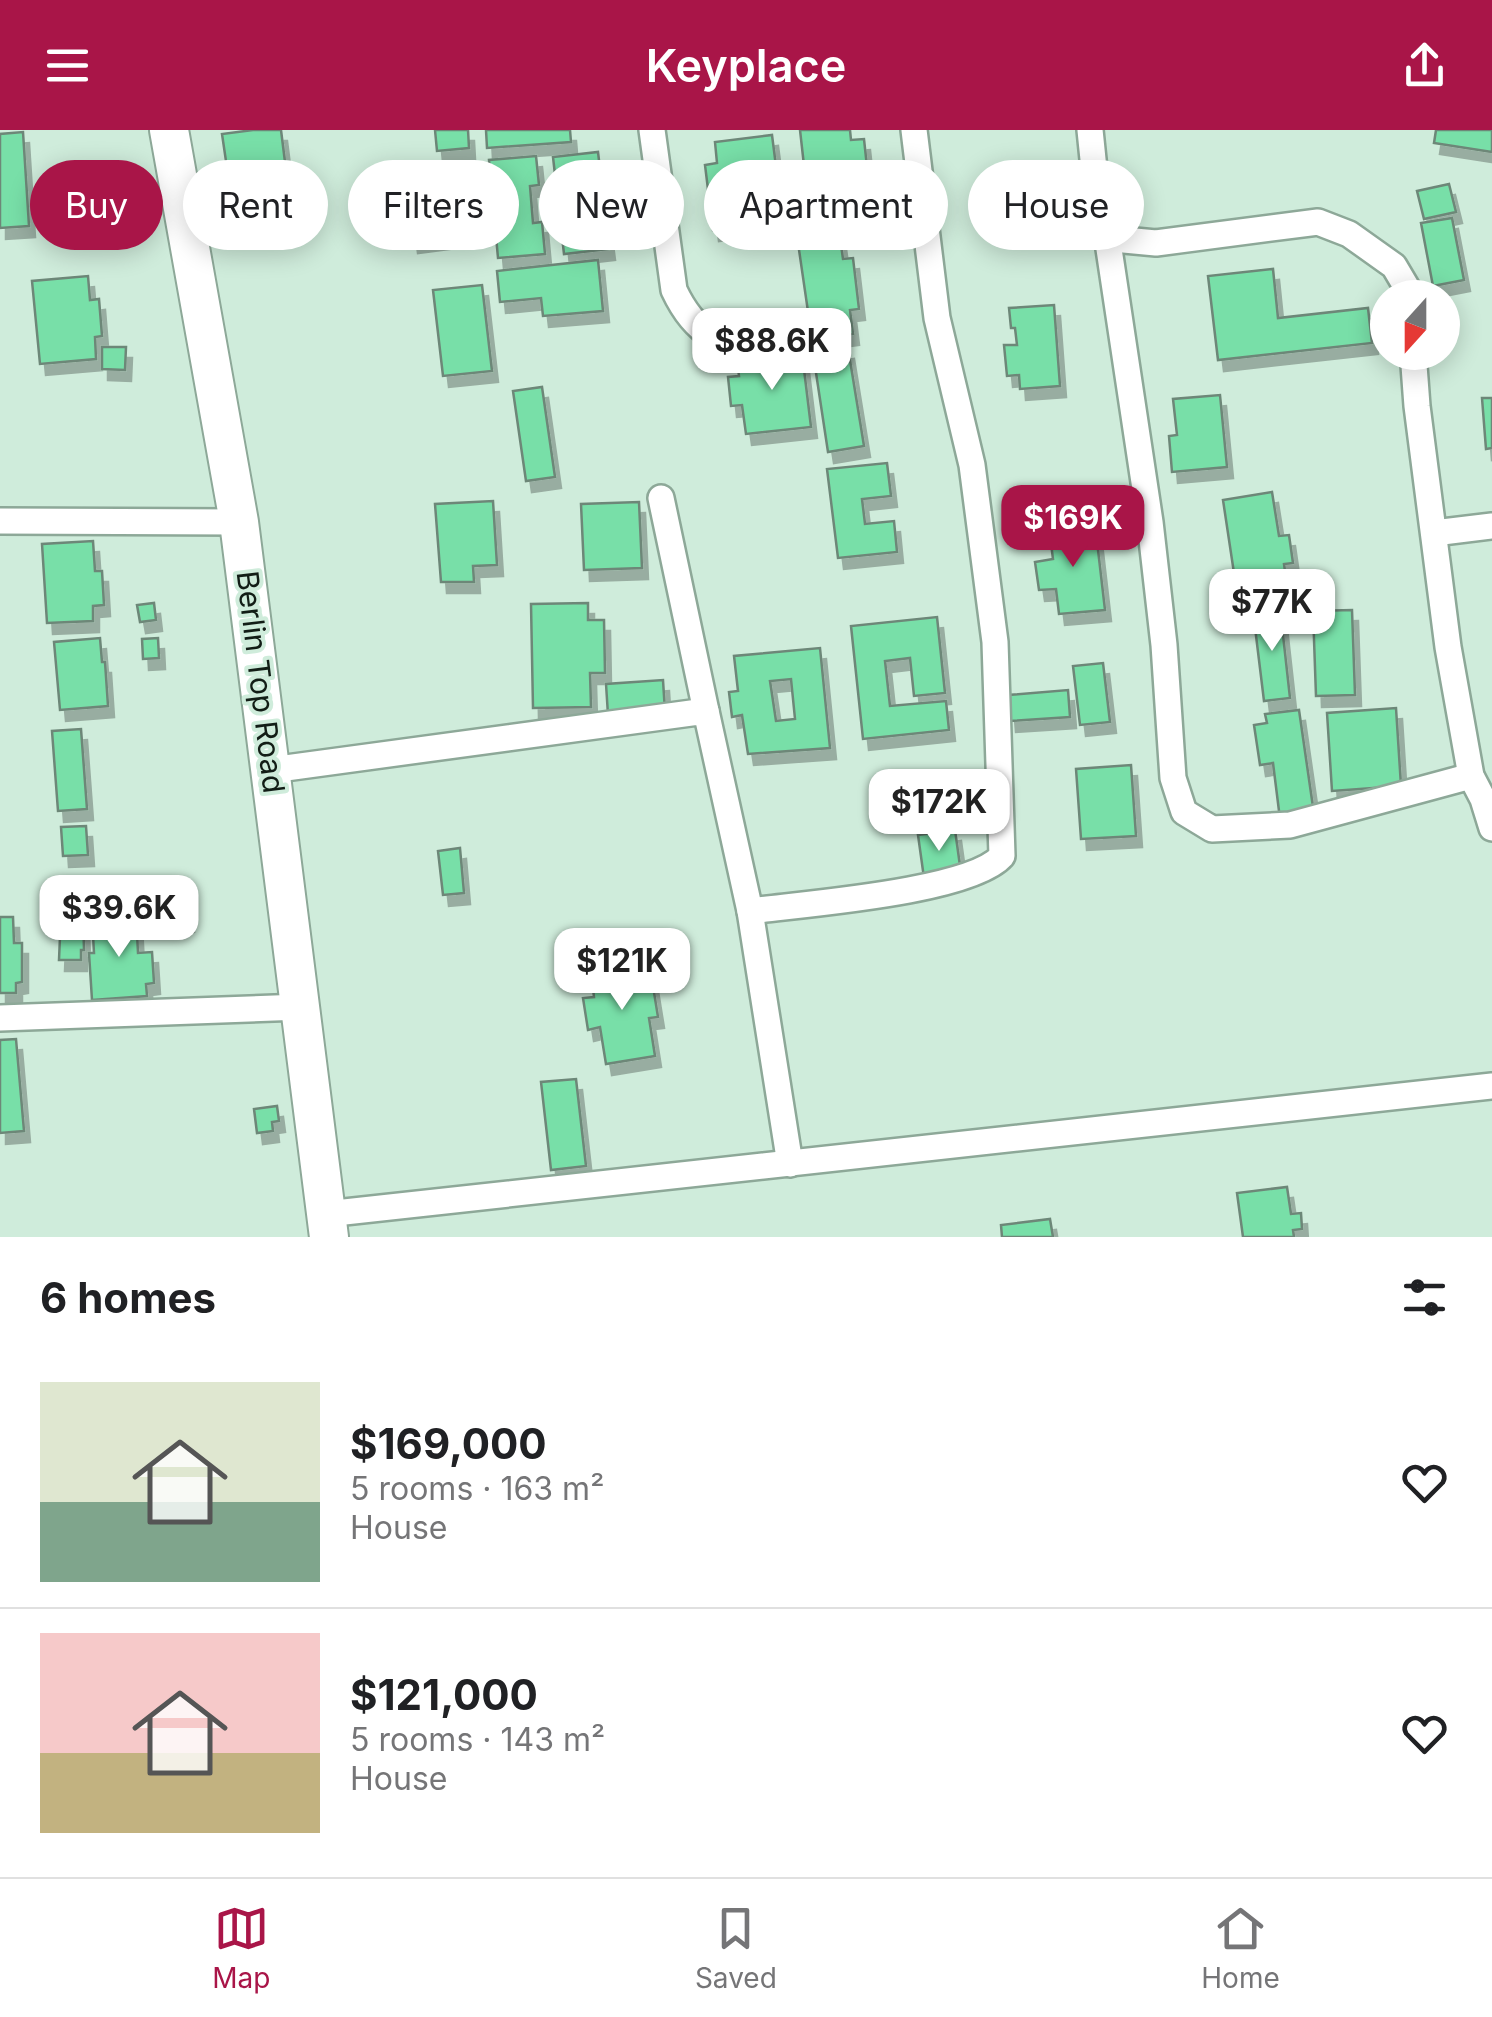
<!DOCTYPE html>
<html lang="en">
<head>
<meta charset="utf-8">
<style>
	:root { --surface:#fff; --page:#f2f2f2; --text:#202124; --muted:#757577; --line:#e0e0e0; --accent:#a91548 }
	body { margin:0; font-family:Inter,sans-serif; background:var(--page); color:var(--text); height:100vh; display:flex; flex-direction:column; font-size:38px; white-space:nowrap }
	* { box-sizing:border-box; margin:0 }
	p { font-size:32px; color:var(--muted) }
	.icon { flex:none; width:55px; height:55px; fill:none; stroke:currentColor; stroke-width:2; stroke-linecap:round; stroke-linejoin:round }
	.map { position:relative; height:1107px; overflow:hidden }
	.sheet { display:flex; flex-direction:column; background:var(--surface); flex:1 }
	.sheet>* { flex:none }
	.guide { position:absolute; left:30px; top:30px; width:1432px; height:90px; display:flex; gap:20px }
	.needle { width:65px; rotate:201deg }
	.controls { position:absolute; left:1370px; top:150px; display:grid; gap:20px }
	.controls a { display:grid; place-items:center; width:90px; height:90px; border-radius:50%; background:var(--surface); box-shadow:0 5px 25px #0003; font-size:50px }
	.price { position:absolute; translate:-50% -85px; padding:0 22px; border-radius:20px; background:#fff; color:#222; font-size:32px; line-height:65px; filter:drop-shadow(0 2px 5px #0008) }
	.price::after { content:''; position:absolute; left:50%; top:60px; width:30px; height:22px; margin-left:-15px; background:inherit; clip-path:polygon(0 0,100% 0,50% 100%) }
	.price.active { background:var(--accent); color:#fff }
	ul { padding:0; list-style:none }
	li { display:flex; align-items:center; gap:30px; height:250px; padding:0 40px }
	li+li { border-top:2px solid var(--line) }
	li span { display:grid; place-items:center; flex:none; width:280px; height:200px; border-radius:0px; color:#555 }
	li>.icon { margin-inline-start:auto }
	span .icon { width:120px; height:120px; fill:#fffc; stroke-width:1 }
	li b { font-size:42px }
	h2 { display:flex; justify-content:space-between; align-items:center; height:120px; padding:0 40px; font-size:42px }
	.chip { padding:0 35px; border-radius:45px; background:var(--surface); box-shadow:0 5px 25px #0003; font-size:35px; line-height:90px }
	.chip.active { background:var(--accent); color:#fff }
	header { display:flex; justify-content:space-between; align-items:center; height:130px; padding:0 40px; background:var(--accent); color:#fff; font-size:45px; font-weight:600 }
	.tab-bar { display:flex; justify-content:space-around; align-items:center; height:140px; border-top:2px solid var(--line); background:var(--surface); font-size:28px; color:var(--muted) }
	.tab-bar a { display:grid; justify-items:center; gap:5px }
	.tab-bar .active { color:var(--accent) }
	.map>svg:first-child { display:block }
</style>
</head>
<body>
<header><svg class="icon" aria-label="menu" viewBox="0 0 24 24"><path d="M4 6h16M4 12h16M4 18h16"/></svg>Keyplace<svg class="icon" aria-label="share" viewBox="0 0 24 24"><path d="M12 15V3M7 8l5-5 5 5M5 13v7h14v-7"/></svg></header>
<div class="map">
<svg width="1492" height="1107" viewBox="0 0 1492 1107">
	<defs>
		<filter id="shadow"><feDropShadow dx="6" dy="11" stdDeviation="0" flood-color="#0004"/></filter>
	</defs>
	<rect width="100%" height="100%" fill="#cfecdb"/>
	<!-- building -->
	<g fill="#78dfa8" stroke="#6d8778" stroke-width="2.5" fill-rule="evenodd" filter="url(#shadow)">
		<polygon points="253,0 281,0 285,32 227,38 222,4"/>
		<polygon points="435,0 468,0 469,18 437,21"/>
		<polygon points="486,0 570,0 571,12 487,18"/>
		<polygon points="800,0 850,0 851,10 864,9 868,46 856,47 859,74 809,80"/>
		<polygon points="1436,0 1492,0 1492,22 1434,13"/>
		<polygon points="23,2 29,96 0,98 0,4"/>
		<polygon points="772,5 783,91 713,100 705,35 717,33 715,12"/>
		<polygon points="598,22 601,47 610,46 615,88 605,89 609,119 564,124 553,27"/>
		<polygon points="536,26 539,55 530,56 533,93 542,92 545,124 498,128 489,30"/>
		<polygon points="450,35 459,106 412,112 403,41"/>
		<polygon points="271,40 272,57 239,60 238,43"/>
		<polygon points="1449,54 1456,82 1424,89 1417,61"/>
		<polygon points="282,69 286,94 246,100 243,75"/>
		<polygon points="1452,88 1464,150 1433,156 1421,93"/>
		<polygon points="839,101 843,129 853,128 859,179 850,180 853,204 812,209 797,106"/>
		<polygon points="598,130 603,181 543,186 541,168 500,172 497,141"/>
		<polygon points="1273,139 1278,188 1368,178 1372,213 1218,230 1208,146"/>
		<polygon points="88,146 90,170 99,169 102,206 95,207 96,229 40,234 32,151"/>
		<polygon points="482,155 492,241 443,246 433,160"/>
		<polygon points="1054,175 1060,256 1020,259 1019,245 1007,246 1004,215 1017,215 1015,198 1011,198 1009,178"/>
		<polygon points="102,217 126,217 125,240 102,239"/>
		<polygon points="848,218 864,316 828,322 813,223"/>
		<polygon points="802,223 811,297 746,304 742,275 731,276 728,247 739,246 737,230"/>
		<polygon points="542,257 555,347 526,351 513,261"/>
		<polygon points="1220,265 1227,337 1172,342 1169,306 1177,305 1173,269"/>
		<polygon points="1482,268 1492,268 1492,318 1486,319"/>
		<polygon points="887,333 891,366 862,369 865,394 894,391 897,422 838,428 827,339"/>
		<polygon points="1272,362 1279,406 1289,405 1293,433 1284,434 1287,456 1237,463 1223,370"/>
		<polygon points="493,371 497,435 473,436 474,452 441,452 435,374"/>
		<polygon points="639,372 642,438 584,440 581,374"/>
		<polygon points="1095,394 1105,480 1059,484 1056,459 1039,460 1035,432 1053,429 1049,398"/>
		<polygon points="93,411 95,441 102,441 104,475 93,476 93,491 47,493 42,414"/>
		<polygon points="154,473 156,490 140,492 137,475"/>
		<polygon points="588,473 588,490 604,490 605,543 590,543 591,577 533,578 531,474"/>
		<polygon points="1280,478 1290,568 1264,571 1253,481"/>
		<polygon points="1352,480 1355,565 1316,566 1313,481"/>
		<polygon points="937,487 945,563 914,566 910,528 885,531 890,576 946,571 949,600 863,609 851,496"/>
		<polygon points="100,508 102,532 105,532 108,576 60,580 54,512"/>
		<polygon points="158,508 159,528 143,529 142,509"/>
		<path d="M 820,518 L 830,618 L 748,624 L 742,585 L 732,587 L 729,562 L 738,561 L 734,526 ZM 791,549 L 795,589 L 776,591 L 770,551 Z"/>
		<polygon points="1103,533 1110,592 1080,595 1073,536"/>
		<polygon points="663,550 665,582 608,585 606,554"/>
		<polygon points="1068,560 1070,587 1010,591 1008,565"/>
		<polygon points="1396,578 1401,656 1332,661 1327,583"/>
		<polygon points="1299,580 1314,684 1280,689 1273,633 1260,635 1254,595 1267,593 1265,584"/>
		<polygon points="81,599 87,679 58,681 52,601"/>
		<polygon points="1131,635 1136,706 1081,709 1076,639"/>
		<polygon points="86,696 88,725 63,726 61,697"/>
		<polygon points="955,700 961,743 924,748 918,705"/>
		<polygon points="460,718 464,763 443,765 438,721"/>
		<polygon points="185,763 188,791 170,793 167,765"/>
		<polygon points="61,784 83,785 84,820 81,820 81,830 59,830"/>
		<polygon points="136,784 138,823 152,822 154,853 146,854 147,866 92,870 89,823 94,823 92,787"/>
		<polygon points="0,787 13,787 14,813 22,813 22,852 16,853 16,863 0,863"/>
		<polygon points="640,834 643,851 652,850 658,887 649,888 655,926 606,934 600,897 588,900 583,868 594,867 591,842"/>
		<polygon points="16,909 24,1001 0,1003 0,910"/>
		<polygon points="576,949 586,1036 551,1040 541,952"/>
		<polygon points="277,976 279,991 272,992 273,1001 257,1003 254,979"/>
		<polygon points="1287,1057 1291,1084 1301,1083 1302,1099 1293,1100 1294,1107 1243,1107 1237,1063"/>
		<polygon points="1050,1089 1053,1107 1002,1107 1001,1095"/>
	</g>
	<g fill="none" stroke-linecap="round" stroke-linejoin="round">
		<defs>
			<g id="street">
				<path d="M 652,0 L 674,160 C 695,205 722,218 771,220"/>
				<polyline points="1090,0 1099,88 1106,99 1124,110 1156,113 1318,92 1349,104 1394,136 1410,163 1410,168"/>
				<polyline points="1106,99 1150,392 1164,515 1173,648 1184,682 1212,699 1290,695 1471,646"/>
				<polyline points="1413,222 1417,276 1448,517 1471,646 1483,669 1492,698"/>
				<polyline points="661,368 706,581"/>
				<polyline points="0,391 239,392"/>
				<polyline points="1434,403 1492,396"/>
				<polyline points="271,640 706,581 750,781 790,1034"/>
				<path d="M 750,781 C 803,774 970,762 1002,726 L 995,512 L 972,335 L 937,188 L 914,0"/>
				<polyline points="0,888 301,877"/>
				<polyline points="326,1084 1492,956"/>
			</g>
			<polyline id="secondary" points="169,0 239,392 329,1107"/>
		</defs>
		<!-- street casing -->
		<use href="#street" stroke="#8da898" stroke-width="30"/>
		<!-- secondary casing -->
		<use href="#secondary" stroke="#8da898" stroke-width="42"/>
		<!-- street -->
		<use href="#street" stroke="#fff" stroke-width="25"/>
		<!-- secondary -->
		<use href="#secondary" stroke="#fff" stroke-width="38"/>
	</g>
	<g text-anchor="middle" stroke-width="8" stroke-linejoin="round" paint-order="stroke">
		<!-- street labels -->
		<g font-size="30" fill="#121d16" stroke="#cfecdb">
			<text transform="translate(260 552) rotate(83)" y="10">Berlin Top Road</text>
		</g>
	</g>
</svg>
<div class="controls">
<a><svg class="needle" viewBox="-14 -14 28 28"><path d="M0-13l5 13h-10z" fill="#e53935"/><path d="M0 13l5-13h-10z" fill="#757577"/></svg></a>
</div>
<b class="price" style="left:772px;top:263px">$88.6K</b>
<b class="price active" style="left:1073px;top:440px">$169K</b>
<b class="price" style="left:1272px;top:524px">$77K</b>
<b class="price" style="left:939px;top:724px">$172K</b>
<b class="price" style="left:119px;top:830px">$39.6K</b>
<b class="price" style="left:622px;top:883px">$121K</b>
<div class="guide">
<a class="chip active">Buy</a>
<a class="chip">Rent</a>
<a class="chip">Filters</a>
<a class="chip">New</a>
<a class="chip">Apartment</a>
<a class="chip">House</a>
</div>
</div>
<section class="sheet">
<h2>6 homes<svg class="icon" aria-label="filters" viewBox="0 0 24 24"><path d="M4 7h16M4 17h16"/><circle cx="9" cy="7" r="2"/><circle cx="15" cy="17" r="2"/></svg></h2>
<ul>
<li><span style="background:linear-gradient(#dfe7d0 60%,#7fa58c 0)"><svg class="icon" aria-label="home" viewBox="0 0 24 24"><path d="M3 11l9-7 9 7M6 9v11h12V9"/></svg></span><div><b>$169,000</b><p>5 rooms · 163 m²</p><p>House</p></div><svg class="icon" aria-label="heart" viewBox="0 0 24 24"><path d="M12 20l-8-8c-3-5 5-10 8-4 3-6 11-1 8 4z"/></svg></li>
<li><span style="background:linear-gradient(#f6c9c9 60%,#c2b280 0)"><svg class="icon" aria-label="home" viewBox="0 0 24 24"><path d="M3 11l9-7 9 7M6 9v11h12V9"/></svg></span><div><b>$121,000</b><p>5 rooms · 143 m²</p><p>House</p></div><svg class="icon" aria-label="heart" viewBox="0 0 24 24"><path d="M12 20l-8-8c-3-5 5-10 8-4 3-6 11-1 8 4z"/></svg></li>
</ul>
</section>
<nav class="tab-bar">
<a class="active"><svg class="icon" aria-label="map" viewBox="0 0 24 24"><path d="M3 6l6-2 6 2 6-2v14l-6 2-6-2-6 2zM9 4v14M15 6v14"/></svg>Map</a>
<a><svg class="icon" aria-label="saved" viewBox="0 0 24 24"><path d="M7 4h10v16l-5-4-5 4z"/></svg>Saved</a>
<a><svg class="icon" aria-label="home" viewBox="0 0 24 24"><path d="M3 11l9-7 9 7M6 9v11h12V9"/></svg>Home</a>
</nav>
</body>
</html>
